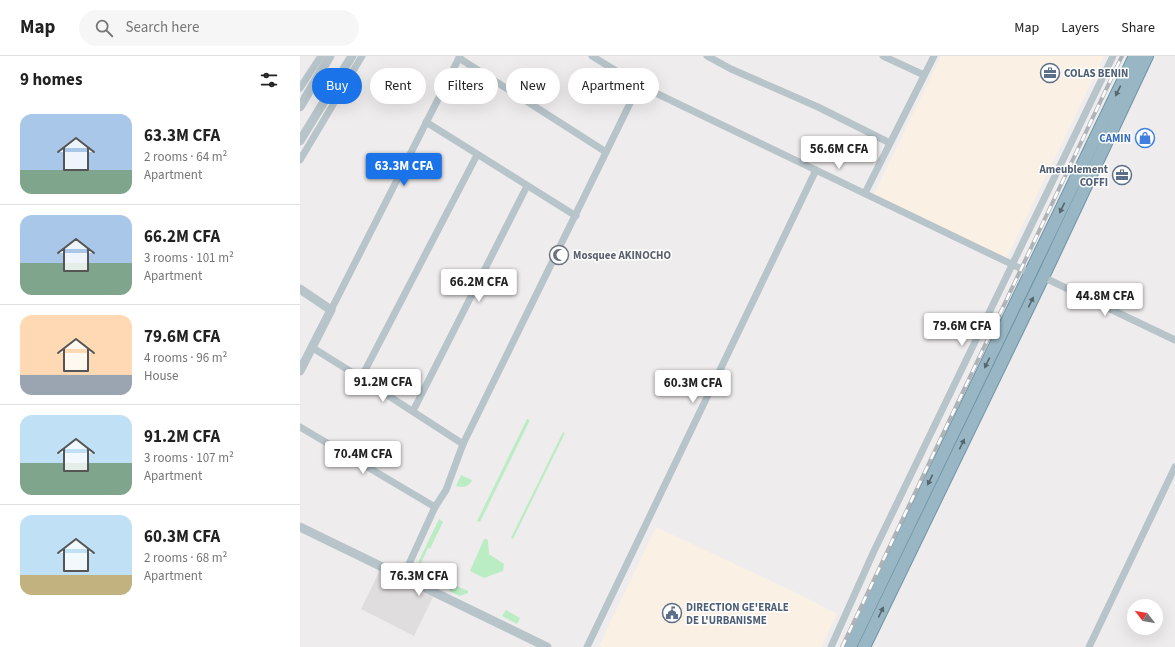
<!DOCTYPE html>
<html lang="en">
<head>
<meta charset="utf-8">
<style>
	:root { --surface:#fff; --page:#f6f6f6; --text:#222; --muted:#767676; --line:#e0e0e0; --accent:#1a73e8 }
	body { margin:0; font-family:"Source Sans 3",sans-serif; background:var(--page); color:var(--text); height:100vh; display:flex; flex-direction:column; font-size:15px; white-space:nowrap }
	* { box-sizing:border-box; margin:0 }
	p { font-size:13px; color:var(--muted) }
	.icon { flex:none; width:22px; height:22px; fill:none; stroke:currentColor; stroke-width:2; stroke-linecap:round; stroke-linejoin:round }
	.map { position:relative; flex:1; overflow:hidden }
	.panel { display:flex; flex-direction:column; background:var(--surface); width:300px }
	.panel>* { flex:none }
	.guide { position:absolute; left:12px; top:12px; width:380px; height:36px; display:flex; gap:8px }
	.needle { width:26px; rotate:301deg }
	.buttons { position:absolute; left:827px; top:543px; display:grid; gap:8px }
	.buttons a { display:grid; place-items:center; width:36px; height:36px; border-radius:50%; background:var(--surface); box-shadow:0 4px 16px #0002; font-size:20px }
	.price { position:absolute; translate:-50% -34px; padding:0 9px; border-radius:4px; background:#fff; color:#222; font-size:13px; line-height:26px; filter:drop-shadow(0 1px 2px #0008) }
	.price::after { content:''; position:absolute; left:50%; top:24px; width:12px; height:9px; margin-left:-6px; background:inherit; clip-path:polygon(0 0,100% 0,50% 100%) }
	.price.current { background:var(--accent); color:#fff }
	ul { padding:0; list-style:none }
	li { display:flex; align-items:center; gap:12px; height:100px; padding:0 20px }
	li+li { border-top:1px solid var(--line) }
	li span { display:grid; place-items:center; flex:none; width:112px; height:80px; border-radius:12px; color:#555 }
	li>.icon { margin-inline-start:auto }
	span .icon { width:48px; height:48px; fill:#fffc; stroke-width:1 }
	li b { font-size:17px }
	h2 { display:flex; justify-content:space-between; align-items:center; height:48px; padding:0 20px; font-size:17px }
	.pill { padding:0 14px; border-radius:18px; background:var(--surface); box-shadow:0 4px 16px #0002; font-size:14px; line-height:36px }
	.pill.current { background:var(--accent); color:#fff }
	header { display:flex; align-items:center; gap:24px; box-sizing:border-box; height:56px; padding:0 20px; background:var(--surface); border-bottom:1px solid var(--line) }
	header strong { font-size:19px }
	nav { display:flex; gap:22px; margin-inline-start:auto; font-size:14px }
	.search { width:280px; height:36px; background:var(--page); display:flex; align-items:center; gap:10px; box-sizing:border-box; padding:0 14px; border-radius:22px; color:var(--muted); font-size:15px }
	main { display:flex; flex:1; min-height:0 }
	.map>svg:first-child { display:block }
</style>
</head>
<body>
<header>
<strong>Map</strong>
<div class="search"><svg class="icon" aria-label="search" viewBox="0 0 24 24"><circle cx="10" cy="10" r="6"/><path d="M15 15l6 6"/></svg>Search here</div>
<nav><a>Map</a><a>Layers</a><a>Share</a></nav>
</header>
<main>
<section class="panel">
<h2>9 homes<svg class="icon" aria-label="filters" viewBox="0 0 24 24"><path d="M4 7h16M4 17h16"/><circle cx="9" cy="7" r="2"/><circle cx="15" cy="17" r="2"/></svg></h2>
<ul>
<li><span style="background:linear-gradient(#a9c7e8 70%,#7fa58c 0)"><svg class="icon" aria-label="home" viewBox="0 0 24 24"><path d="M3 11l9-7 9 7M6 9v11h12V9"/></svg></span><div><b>63.3M CFA</b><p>2 rooms · 64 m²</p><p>Apartment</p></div></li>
<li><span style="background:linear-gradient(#a9c7e8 60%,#7fa58c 0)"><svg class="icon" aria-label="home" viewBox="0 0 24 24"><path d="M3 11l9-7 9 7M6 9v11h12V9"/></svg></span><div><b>66.2M CFA</b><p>3 rooms · 101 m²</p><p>Apartment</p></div></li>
<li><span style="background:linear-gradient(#ffd9b3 75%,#9aa5b1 0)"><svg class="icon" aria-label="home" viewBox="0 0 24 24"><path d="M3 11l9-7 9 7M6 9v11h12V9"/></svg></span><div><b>79.6M CFA</b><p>4 rooms · 96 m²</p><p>House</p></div></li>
<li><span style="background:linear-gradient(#bfe0f5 60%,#7fa58c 0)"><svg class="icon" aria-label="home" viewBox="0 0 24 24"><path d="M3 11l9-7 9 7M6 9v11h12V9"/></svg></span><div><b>91.2M CFA</b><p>3 rooms · 107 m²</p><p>Apartment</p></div></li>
<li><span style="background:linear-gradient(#bfe0f5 75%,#c2b280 0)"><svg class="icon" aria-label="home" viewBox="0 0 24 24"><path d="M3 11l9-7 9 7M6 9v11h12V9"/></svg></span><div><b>60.3M CFA</b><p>2 rooms · 68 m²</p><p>Apartment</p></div></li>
</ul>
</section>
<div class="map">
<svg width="875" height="591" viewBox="0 0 875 591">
	<rect width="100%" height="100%" fill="#efeced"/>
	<!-- commercial -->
	<g fill="#fbf0e4">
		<polygon points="641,0 804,0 706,203 573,140"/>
		<polygon points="356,471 503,540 537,558 521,591 301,591 300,588"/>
	</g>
	<!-- education -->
	<polygon fill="#e0ddde" points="80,514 133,541 114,580 61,553"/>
	<!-- green -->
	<g fill="#baedc4">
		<polygon points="227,363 230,364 180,466 177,465"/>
		<polygon points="263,376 265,377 213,483 211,482"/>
		<path d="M 161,419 L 172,424 C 169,431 163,432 156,430 Z"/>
		<polygon points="139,463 143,466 130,493 128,492 115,520 112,519"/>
		<polygon points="184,483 187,483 188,485 189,498 204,508 203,515 184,522 170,515"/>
		<polygon points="152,528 168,535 168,537 160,540 149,535"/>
		<polygon points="206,554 220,562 217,568 202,560"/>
	</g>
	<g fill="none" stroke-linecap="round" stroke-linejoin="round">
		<defs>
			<g id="trunk">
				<polyline points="550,591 835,0"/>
				<polyline points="564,591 743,221 847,0"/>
			</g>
		</defs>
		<!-- trunk casing -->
		<use href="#trunk" stroke="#6f94a7" stroke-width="14"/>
		<!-- minor -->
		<g stroke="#b7c4c9" stroke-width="7">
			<polyline points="292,0 339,29 730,217"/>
			<polyline points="407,0 431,13 518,51 590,87"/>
			<polyline points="583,0 624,19"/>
			<polyline points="159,2 306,96"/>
			<polyline points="0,32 21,0"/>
			<polyline points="126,66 276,160"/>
			<polyline points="0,104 62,0"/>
			<polyline points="565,137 634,0"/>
			<polyline points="743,221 875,284"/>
			<polyline points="31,254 160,0"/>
			<polyline points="13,292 61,322 163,388"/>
			<polyline points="61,322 177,99"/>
			<polyline points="113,355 227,130"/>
			<polyline points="0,371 135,451"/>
			<polyline points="103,521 135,451 146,434 163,388 339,29"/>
			<polyline points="287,591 516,114"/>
			<polyline points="531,591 574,495 813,0"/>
			<polyline points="789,591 875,411"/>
		</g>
		<!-- tertiary -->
		<g stroke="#b7c4c9" stroke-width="9">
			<polyline points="0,51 30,0"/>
			<polyline points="0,85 52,0"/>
			<polyline points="0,233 31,254 0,315"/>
			<polyline points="0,471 247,591"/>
		</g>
		<!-- trunk -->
		<use href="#trunk" stroke="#98b6c3" stroke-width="12"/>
		<defs>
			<polyline id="rail" points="542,591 822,0"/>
		</defs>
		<!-- rail casing -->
		<use href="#rail" stroke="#aeb3b7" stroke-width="4"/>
		<!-- rail -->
		<use href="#rail" stroke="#fff" stroke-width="2.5" stroke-dasharray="8" stroke-linecap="butt"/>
	</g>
	<!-- one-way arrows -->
	<defs><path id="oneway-solid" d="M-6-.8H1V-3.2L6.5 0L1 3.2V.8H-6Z"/></defs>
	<g fill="#56676e">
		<use href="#oneway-solid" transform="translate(818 35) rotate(116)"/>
		<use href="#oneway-solid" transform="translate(762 152) rotate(116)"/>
		<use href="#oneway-solid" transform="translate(731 246) rotate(-64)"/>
		<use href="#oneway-solid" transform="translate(687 307) rotate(116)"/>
		<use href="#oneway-solid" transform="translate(662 388) rotate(-64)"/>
		<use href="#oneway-solid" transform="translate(630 424) rotate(116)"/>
		<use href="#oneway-solid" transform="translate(581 556) rotate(-64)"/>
	</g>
	<!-- icons -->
	<defs>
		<symbol id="office-ring" viewBox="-11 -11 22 22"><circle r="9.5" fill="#fff" stroke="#5c6f8a" stroke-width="1.5"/><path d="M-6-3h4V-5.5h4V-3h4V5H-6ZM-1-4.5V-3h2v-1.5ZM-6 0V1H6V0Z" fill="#5c6f8a"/></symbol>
		<symbol id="shop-ring" viewBox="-11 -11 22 22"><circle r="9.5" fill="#fff" stroke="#3f7fe0" stroke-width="1.5"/><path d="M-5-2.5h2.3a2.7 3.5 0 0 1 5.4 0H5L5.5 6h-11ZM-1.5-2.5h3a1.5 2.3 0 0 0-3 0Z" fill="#3f7fe0"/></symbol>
		<symbol id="mosque-ring" viewBox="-11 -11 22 22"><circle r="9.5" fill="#fff" stroke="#6b7280" stroke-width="1.5"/><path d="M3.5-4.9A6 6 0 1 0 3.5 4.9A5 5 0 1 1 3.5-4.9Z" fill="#6b7280"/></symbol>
		<symbol id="civic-ring" viewBox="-11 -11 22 22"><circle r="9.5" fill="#fff" stroke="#5c6f8a" stroke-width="1.5"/><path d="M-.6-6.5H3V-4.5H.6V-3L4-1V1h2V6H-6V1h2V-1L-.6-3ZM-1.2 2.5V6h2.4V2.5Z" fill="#5c6f8a"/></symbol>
	</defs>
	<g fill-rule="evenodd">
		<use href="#office-ring" x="739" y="6" width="22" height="22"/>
		<use href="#shop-ring" x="834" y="71" width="22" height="22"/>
		<use href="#office-ring" x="811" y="108" width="22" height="22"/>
		<use href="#mosque-ring" x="248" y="188" width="22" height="22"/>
		<use href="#civic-ring" x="361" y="546" width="22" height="22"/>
	</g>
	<g text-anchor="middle" stroke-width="3" stroke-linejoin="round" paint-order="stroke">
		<!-- service labels -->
		<g font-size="11" font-weight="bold" fill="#4e5e75" stroke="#fff" text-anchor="start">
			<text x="764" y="21">COLAS BENIN</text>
			<text x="808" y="117" text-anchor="end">Ameublement<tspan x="808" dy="13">COFFI</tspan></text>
			<text x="386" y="555">DIRECTION GE'ERALE<tspan x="386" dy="13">DE L'URBANISME</tspan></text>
		</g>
		<!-- shop labels -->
		<g font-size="11" font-weight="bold" fill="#366cbe" stroke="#fff" text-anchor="end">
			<text x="831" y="86">CAMIN</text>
		</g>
		<!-- worship labels -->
		<g font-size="11" font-weight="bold" fill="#5b616d" stroke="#fff" text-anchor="start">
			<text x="273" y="203">Mosquee AKINOCHO</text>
		</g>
	</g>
</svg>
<div class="buttons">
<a><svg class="needle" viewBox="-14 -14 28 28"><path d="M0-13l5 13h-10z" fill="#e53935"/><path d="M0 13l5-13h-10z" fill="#767676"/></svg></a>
</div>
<b class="price" style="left:539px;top:114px">56.6M CFA</b>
<b class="price current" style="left:104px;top:131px">63.3M CFA</b>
<b class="price" style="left:179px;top:247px">66.2M CFA</b>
<b class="price" style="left:805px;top:261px">44.8M CFA</b>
<b class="price" style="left:662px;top:291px">79.6M CFA</b>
<b class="price" style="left:83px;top:347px">91.2M CFA</b>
<b class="price" style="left:393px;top:348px">60.3M CFA</b>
<b class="price" style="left:63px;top:419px">70.4M CFA</b>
<b class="price" style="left:119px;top:541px">76.3M CFA</b>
<div class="guide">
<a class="pill current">Buy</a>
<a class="pill">Rent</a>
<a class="pill">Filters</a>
<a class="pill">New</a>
<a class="pill">Apartment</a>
</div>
</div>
</main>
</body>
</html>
